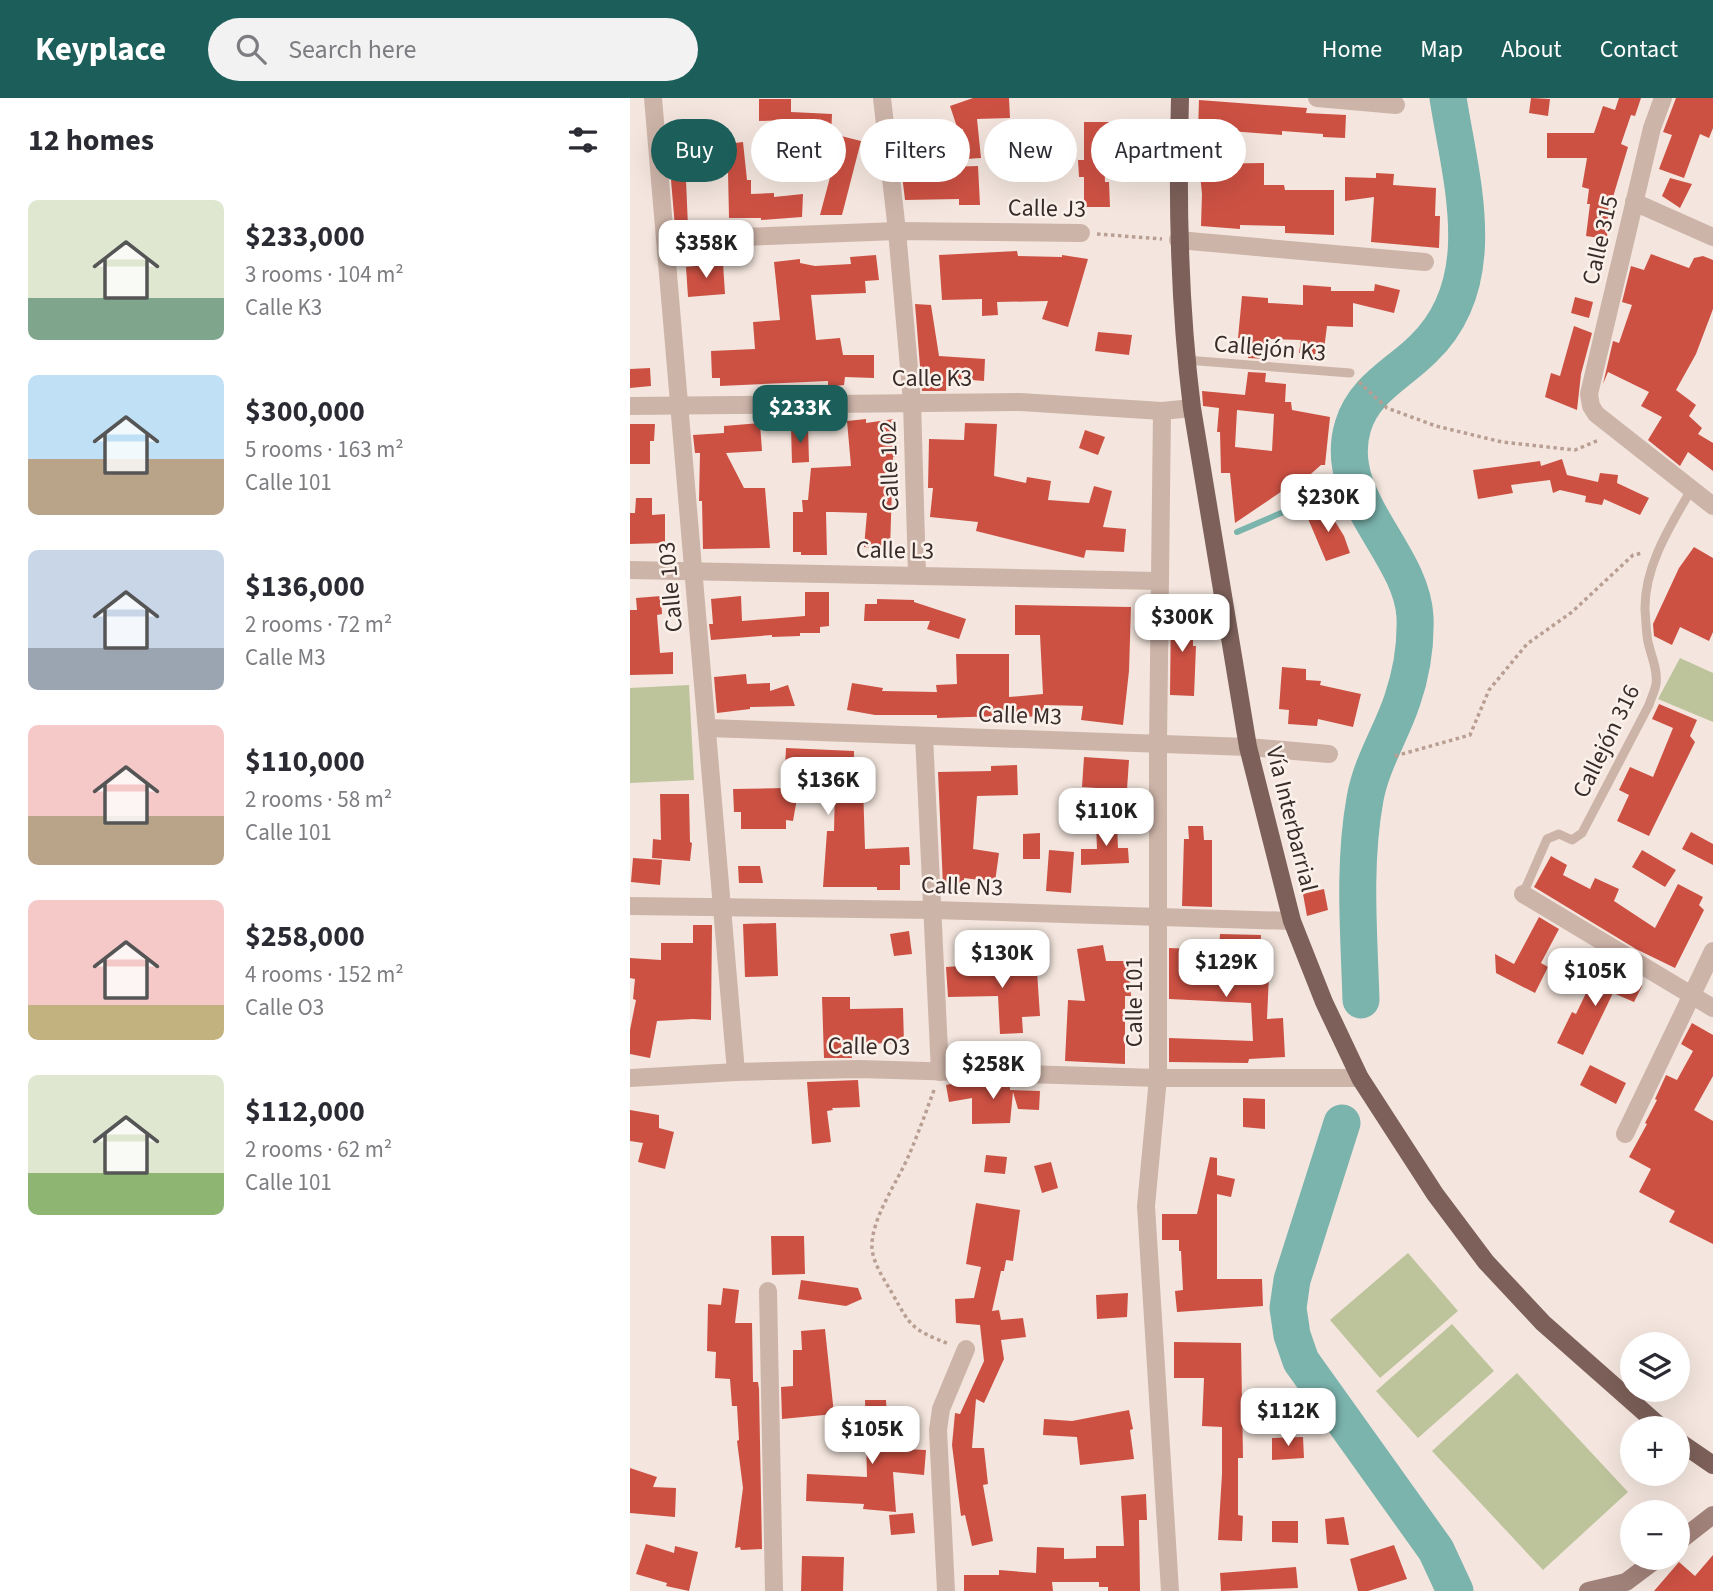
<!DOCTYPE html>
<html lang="en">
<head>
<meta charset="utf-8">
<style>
	:root { --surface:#fff; --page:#f2f2f3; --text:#2b2b33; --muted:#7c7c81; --accent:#1c5e59 }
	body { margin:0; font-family:"Source Sans 3",sans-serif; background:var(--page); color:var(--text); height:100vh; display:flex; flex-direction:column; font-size:26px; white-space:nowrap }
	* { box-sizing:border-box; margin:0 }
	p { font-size:23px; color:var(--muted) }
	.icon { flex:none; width:38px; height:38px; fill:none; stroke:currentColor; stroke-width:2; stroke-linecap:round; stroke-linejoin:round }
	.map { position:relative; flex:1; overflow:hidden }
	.sheet { display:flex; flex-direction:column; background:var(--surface); width:630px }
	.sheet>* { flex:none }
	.hud { position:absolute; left:21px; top:21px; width:665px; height:63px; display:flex; gap:14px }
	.controls { position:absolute; left:990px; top:1234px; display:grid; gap:14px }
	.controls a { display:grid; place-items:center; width:70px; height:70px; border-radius:50%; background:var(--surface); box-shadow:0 7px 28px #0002; font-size:35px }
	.price { position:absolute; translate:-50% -60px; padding:0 16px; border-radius:14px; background:#fff; color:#222; font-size:23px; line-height:46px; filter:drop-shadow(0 2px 4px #0008) }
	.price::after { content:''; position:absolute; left:50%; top:42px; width:21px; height:16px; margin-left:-10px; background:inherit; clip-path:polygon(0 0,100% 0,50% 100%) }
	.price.on { background:var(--accent); color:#fff }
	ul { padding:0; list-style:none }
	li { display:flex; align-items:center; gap:21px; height:175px; padding:0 28px }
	li span { display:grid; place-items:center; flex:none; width:196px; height:140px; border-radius:10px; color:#555 }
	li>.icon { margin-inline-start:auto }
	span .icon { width:84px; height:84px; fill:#fffc; stroke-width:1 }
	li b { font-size:30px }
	h2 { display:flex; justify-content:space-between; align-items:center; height:84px; padding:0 28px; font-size:30px }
	.tag { padding:0 24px; border-radius:32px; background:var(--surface); box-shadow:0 7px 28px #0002; font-size:24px; line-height:63px }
	.tag.on { background:var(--accent); color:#fff }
	header { display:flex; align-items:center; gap:42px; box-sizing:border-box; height:98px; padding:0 35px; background:var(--accent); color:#fff }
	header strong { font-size:33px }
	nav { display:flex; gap:38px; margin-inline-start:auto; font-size:24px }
	.search { width:490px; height:63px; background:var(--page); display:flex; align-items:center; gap:18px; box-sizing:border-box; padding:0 24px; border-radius:38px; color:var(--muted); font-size:26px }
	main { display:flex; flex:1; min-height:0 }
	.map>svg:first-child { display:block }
</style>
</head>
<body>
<header>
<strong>Keyplace</strong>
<div class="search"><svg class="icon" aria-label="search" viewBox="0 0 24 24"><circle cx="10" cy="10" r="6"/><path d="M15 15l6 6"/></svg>Search here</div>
<nav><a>Home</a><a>Map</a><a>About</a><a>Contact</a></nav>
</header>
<main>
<section class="sheet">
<h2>12 homes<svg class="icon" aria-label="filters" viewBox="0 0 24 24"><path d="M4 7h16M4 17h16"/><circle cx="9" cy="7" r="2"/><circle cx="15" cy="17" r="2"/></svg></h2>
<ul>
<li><span style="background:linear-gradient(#dfe7d0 70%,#7fa58c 0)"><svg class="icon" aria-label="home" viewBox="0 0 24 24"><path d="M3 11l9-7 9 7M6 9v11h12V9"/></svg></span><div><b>$233,000</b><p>3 rooms · 104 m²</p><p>Calle K3</p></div></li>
<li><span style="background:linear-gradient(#bfe0f5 60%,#b9a48a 0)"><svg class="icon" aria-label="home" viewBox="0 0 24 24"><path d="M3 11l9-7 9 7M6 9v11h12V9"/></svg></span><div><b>$300,000</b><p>5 rooms · 163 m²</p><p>Calle 101</p></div></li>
<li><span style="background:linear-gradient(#c9d6e8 70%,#9aa5b1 0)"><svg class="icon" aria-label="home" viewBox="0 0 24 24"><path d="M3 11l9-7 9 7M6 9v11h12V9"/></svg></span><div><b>$136,000</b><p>2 rooms · 72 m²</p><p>Calle M3</p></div></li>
<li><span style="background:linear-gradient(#f6c9c9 65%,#b9a48a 0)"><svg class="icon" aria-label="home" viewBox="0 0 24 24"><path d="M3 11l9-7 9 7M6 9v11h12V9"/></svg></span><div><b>$110,000</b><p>2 rooms · 58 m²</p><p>Calle 101</p></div></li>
<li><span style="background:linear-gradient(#f6c9c9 75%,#c2b280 0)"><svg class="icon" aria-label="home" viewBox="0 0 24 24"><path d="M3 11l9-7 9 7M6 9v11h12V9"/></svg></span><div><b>$258,000</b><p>4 rooms · 152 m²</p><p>Calle O3</p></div></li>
<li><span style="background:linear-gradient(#dfe7d0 70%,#8fb573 0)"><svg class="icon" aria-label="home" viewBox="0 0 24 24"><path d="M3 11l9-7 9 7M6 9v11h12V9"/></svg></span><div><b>$112,000</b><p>2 rooms · 62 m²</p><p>Calle 101</p></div></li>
</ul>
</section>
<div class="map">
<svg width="1083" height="1493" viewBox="0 0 1083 1493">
	<rect width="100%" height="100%" fill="#f4e6de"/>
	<!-- green -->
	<g fill="#bdc49c">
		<polygon points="1050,560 1083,575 1083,624 1028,601"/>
		<polygon points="59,587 64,682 0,685 0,590"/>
		<polygon points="778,1155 828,1213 750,1280 700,1222"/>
		<polygon points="822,1226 864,1273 788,1340 746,1293"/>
		<polygon points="887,1275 998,1394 913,1472 802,1353"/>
	</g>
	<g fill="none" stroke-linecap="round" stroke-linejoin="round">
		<!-- stream -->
		<polyline stroke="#7bb3ad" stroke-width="6" points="607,434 723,384"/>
		<!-- river -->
		<g stroke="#7bb3ad" stroke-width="37">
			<path d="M 731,902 C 729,836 723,767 735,701 C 741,666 761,636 772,603 C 781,577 786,547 785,519 C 782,454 701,400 723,328 C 734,291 768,276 793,251 C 863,184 831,83 818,0"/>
			<polyline points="712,1025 662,1182 658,1210 662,1237 671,1263 806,1452 825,1493"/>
		</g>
	</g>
	<!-- building -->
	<g fill="#cc5143" fill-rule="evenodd">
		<polygon points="343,0 379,0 380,20 347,21 351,60 336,61 333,31 328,32 320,8"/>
		<polygon points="901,0 920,1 918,18 899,15"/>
		<polygon points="989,0 1011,0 1005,18 1001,17 991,46 998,49 983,99 979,98 977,141 956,138 960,106 957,106 959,91 952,89 957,60 917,60 917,35 964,35 973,8 985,12"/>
		<polygon points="1046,0 1083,0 1083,30 1079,40 1070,36 1054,80 1029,71 1042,37 1033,34"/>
		<polygon points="129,1 161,1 161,14 202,16 201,40 175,38 175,54 153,53 154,22 129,23"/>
		<polygon points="569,2 677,10 676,15 716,17 715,40 693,39 693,36 652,33 652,37 600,33 600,35 568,34"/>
		<polygon points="454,24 492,24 492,48 474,48 475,84 479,84 480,109 454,109 454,79 449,79 448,62 454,62"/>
		<polygon points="78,35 78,48 113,44 117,82 121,82 121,96 144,95 144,99 173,96 172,119 131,122 131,120 99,120 98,74 96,74 95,64 46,66 45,37"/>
		<polygon points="211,38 231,43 212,117 190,117"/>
		<polygon points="270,60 285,60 285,70 348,68 350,107 329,107 329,101 275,102"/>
		<polygon points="634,65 634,87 654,87 655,92 704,92 704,137 655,135 655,128 610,127 610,131 571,128 572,96 569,66"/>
		<polygon points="746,75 764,76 763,87 806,90 805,118 810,118 809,150 741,144 744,99 715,103 715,79 746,80"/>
		<polygon points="1040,80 1062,86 1050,110 1032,98"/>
		<polygon points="41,82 56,82 58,129 45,129"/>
		<polygon points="387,153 388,158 432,159 432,157 458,161 438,229 412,221 418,203 367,204 368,217 352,218 352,201 312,202 309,157"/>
		<polygon points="1021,156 1059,170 1064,160 1073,158 1083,162 1083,211 1066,256 1046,292 1066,307 1059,318 1072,330 1068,336 1083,345 1083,373 1058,354 1050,368 1018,342 1032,319 1011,308 1019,294 978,274 973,286 983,243 989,245 1002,207 992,204 1001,168 1014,172"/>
		<polygon points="246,157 249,182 235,183 236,195 181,197 186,242 210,240 213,257 244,257 244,280 215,279 214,287 198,289 198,283 90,288 90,280 82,280 81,253 125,251 123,224 150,222 144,164 170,161 170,165 185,168 221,166 220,159"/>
		<polygon points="93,165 95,196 58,199 56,169"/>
		<polygon points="745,186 770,192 764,215 723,205 723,229 697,228 693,259 669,255 671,242 638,241 636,261 618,260 619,240 608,240 612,198 638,200 638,205 673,207 673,187 701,189 701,193 744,193"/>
		<polygon points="945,199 963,204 959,220 941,215"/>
		<polygon points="285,206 301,207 309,258 355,261 354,283 317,280 316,293 292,293"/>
		<polygon points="944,228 962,235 951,276 947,312 915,299 921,275 930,278"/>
		<polygon points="468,234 502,237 499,257 465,253"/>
		<polygon points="20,270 21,288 0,290 0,271"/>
		<path d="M 618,274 L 636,275 L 635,284 L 656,286 L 655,304 L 661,304 L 662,312 L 700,319 L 695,367 L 691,367 L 666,389 L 664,385 L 605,425 L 600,375 L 591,375 L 590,334 L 587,334 L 589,310 L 573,308 L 572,293 L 615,297 ZM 607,312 L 644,316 L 642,353 L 605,349 Z"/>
		<polygon points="236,321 236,325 264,321 269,358 263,359 260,451 234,449 237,415 203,414 196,414 197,457 171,457 171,454 163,454 163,414 173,414 172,402 178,402 181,370 221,368 217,323"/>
		<polygon points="130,325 132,353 96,355 114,390 135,390 140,450 73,451 72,403 69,403 70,355 65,355 63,337 94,335 94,328"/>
		<polygon points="335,325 367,326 364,378 396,385 397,379 421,383 418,402 459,405 464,388 482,393 473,429 496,431 494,454 456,452 454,460 346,433 348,424 300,419 303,390 298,390 299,341 334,342"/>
		<polygon points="0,326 25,326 24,343 20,343 20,366 0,366"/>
		<polygon points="161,329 178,329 179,364 162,365"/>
		<polygon points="455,332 475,339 468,357 449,350"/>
		<polygon points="932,361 937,377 968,384 970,375 988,377 987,385 1019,400 1010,417 974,401 972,407 955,404 956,398 930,392 923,395 920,382 881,387 883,395 848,401 843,372 910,363 911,368"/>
		<polygon points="6,400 22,400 22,417 35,416 35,445 0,446 0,415 5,415"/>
		<polygon points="695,407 714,438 720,455 696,463 676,416"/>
		<polygon points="1064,449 1083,460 1083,534 1079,543 1050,529 1042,547 1024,538 1023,526 1049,470"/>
		<polygon points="175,494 199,494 199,528 190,529 190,535 170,535 170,538 142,539 142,537 81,542 79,526 83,526 81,501 111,498 112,523 175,518"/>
		<polygon points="31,498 32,516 27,517 30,555 43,554 43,576 0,577 0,512 7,512 6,500"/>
		<polygon points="247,501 284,502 284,504 336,521 329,541 297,531 300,523 234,523 235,506 247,506"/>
		<polygon points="385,507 501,509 499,573 493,627 451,622 453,608 414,607 414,618 372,620 372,618 307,620 307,617 245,617 217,612 222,585 253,590 252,593 307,594 306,587 327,586 326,556 379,556 379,599 413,596 410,537 385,537"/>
		<polygon points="541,513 563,513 563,548 566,548 564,598 540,597"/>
		<polygon points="652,569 676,571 676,582 691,583 690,587 731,596 723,629 688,621 687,628 658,626 659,612 649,611"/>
		<polygon points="116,576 117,586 140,585 140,593 158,587 165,608 120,609 120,611 87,615 84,579"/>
		<polygon points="1029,606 1067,622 1060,638 1065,644 1019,738 987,723 999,697 989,692 1000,669 1023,679 1043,630 1022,621"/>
		<polygon points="156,650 224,653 224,666 239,666 239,687 233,687 235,751 279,749 280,767 270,767 270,792 247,792 247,789 193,789 197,733 204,733 205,691 169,689 163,723 156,722 156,731 111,731 111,714 104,714 103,691 154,690"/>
		<polygon points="454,659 499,662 497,692 452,689"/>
		<polygon points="387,667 388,697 347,698 343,751 369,755 365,784 334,780 334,788 313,788 308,674 361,673 361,668"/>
		<polygon points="30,696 59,696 60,744 62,745 60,763 22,760 23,741 31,742"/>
		<polygon points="466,726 487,726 488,750 498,750 499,765 451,767 451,751 467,751"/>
		<polygon points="558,728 573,728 574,742 582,742 582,809 552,808 554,741 559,741"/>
		<polygon points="1061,734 1083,746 1083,767 1052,751"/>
		<polygon points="410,735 410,761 393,761 393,736"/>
		<polygon points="419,752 444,754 441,795 416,793"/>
		<polygon points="1012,752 1046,772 1035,789 1002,769"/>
		<polygon points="921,758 937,767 933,777 960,791 965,780 989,791 984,803 1025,830 1048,786 1073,799 1069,807 1074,812 1045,870 1006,851 904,789"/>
		<polygon points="3,760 32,762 30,787 1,784"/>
		<polygon points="108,768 130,768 133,785 109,785"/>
		<polygon points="694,791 698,812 677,818 673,796"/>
		<polygon points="909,819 929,831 911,865 918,869 905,895 866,875 865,856 884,866"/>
		<polygon points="146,825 148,878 115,879 113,826"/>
		<polygon points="63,827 82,827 81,922 63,921 27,923 20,960 0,956 0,932 6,902 3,901 5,881 0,880 0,860 31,862 31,845 63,845"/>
		<polygon points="279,833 282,856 264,858 260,836"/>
		<polygon points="590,836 631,837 630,863 632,863 632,877 639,877 637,921 653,920 655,959 619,961 618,965 539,964 539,940 623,943 621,905 539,901 539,850 589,852"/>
		<polygon points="473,847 476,863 498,863 501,898 495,898 495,966 435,963 438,902 455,903 447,851"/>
		<polygon points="406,858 410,918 392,919 393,935 370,936 368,898 318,899 316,869 331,868 331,872 368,873 368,862"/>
		<polygon points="969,868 1012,888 1004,904 983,895 953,957 927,945 942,914 946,916"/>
		<polygon points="192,899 220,899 220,911 273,910 274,945 221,946 222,960 194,960"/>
		<polygon points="1062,925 1083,937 1083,978 1064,1012 1083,1023 1083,1146 1039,1124 1045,1113 1009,1094 1021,1071 999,1059 1017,1026 1015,1025 1027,1002 1025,1001 1036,977 1047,982 1063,953 1051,946"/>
		<rect x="364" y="945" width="16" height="19"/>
		<polygon points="960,967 996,985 986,1006 950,987"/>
		<polygon points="228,982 230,1009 202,1010 203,1012 197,1013 201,1044 182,1046 177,984"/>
		<polygon points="326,985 380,987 380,992 410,993 409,1012 388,1011 383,994 380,1025 342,1026 342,1000 319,1004 316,987"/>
		<polygon points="613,1000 635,1001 635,1031 613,1029"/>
		<polygon points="0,1012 29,1017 29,1030 44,1034 35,1071 8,1064 13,1045 0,1043"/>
		<polygon points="356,1057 377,1059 375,1076 354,1074"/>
		<polygon points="580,1059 587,1060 587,1077 605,1081 601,1099 587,1096 587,1181 632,1181 633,1208 547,1214 545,1193 553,1192 551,1153 549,1153 549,1142 532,1142 532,1116 567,1116"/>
		<polygon points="421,1064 428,1090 412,1095 404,1068"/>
		<polygon points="346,1105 390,1112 383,1163 376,1162 374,1173 371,1173 362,1213 369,1212 371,1222 393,1220 396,1239 371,1242 374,1261 354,1305 346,1301 342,1350 354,1350 358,1386 353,1387 363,1443 342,1448 335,1417 331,1418 322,1347 325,1315 330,1316 354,1263 350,1227 326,1225 325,1201 344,1200 351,1169 336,1166"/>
		<polygon points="141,1138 174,1138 175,1176 142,1177"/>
		<polygon points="171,1182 228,1190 232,1201 216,1208 168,1201"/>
		<polygon points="93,1190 109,1192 105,1225 122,1225 123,1284 128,1284 129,1291 132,1451 111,1452 110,1449 105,1450 113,1390 107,1343 109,1342 107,1308 102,1308 100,1281 85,1280 86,1254 77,1253 78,1206 91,1207"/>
		<polygon points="498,1195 497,1219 467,1221 466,1197"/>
		<polygon points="195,1231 204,1316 152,1321 151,1289 163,1288 163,1252 172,1252 171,1233"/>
		<polygon points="544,1244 611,1245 613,1360 608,1360 608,1417 613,1418 612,1443 588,1442 592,1376 592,1329 572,1328 574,1280 544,1280"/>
		<polygon points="235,1302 256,1302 257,1320 272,1319 273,1351 296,1352 294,1377 263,1374 266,1414 233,1411 234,1406 176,1403 177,1376 237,1379"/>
		<polygon points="499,1312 503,1331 500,1332 504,1361 450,1367 447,1339 413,1337 414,1321 442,1323"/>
		<polygon points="673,1339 674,1360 642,1362 642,1340"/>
		<polygon points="0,1370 27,1379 23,1389 46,1390 45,1419 0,1415"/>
		<polygon points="516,1396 517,1422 509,1422 510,1493 478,1493 478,1489 469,1489 469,1484 422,1484 423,1493 334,1493 334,1477 369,1477 369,1472 406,1475 407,1449 434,1450 434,1461 466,1460 466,1448 494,1448 491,1398"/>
		<polygon points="283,1415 285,1435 261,1437 259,1417"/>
		<polygon points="714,1419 719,1447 697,1446 695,1421"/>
		<polygon points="642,1423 668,1423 668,1445 642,1444"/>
		<polygon points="16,1446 44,1455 45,1448 68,1454 59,1493 36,1488 37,1485 6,1476"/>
		<polygon points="764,1447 777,1481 738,1493 728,1493 720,1461"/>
		<polygon points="1083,1457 1083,1493 1024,1493 1049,1464 1065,1478"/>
		<polygon points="172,1458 214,1459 213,1493 171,1493"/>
		<polygon points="666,1469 668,1490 591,1493 590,1475"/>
	</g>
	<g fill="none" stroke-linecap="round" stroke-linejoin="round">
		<!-- path -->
		<g stroke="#b99e93" stroke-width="3.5" stroke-dasharray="3.5 3.5" stroke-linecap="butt">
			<polyline points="467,136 532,141"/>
			<polyline points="729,284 757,310 806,328 872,344 945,352 969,342"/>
			<polyline points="765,658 840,637 859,592 897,546 942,514 1003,457 1013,455"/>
			<path d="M 304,992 C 296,1014 288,1036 279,1057 C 268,1083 240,1122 242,1151 C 244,1167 254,1181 262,1195 C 281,1229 281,1231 319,1246"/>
		</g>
		<!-- lane -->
		<g stroke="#cdb4a9" stroke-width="9">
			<polyline points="556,262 720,275"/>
			<path d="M 893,796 L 917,741 L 929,736 L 942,742 L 952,735 L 1019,607 C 1021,600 1025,593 1026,586 C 1028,571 1021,558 1018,544 C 1016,534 1016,522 1015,512 C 1014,469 1040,428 1061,392"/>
		</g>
		<!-- street -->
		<g stroke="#cdb4a9" stroke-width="18">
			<polyline points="23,0 106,974"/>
			<polyline points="252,0 267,133 282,304 287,476"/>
			<polyline points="687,0 766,7"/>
			<polyline points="1033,0 1022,30 959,296 961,308 966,316 1083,408"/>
			<polyline points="1004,104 1083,139"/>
			<polyline points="36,142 267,133 451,135"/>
			<polyline points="548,142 795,164"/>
			<polyline points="0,308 390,304 532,313 562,310"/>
			<polyline points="532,313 528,647 528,980 516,1108 540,1493"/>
			<polyline points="0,472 529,483"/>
			<polyline points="78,630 618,649 699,656"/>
			<polyline points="294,638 310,974"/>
			<polyline points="893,796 1083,910"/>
			<polyline points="0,808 303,812 662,823"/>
			<polyline points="0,980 106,974 229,971 528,980 730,980"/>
			<polyline points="995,1036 1083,853"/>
			<polyline points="138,1193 144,1493"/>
			<polyline points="316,1493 308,1332 311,1311 336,1251"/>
		</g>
		<!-- secondary -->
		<g stroke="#a1827a" stroke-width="18">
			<polyline points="1048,1444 1083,1417"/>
			<polyline points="958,1493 996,1484 1028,1460"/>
		</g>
		<!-- primary -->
		<g stroke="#7c6059" stroke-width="18">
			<path d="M 550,0 C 547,104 549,207 562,310 L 618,649 L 662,823 L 694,904 L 730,980 L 805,1096 L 856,1164 L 913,1225 L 1032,1330"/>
			<polyline points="1048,1343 1083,1367"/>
		</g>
	</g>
	<g text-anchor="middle" stroke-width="5" stroke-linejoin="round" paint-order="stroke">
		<!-- street labels -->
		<g font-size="24" fill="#3a2c29" stroke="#fbf1eb">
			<text transform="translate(417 110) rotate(1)" y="8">Calle J3</text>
			<text transform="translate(970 142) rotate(-77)" y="8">Calle 315</text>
			<text transform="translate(640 250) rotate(5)" y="8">Callejón K3</text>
			<text x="302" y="288">Calle K3</text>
			<text transform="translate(259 368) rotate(-92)" y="8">Calle 102</text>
			<text transform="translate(265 452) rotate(1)" y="8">Calle L3</text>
			<text transform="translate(40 489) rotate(-95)" y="8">Calle 103</text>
			<text transform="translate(390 617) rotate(2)" y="8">Calle M3</text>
			<text transform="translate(976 643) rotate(-64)" y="8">Callejón 316</text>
			<text transform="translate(662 721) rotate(76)" y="8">Vía Interbarrial</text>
			<text transform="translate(332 788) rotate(2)" y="8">Calle N3</text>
			<text transform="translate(504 904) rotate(-90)" y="8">Calle 101</text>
			<text transform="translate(239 948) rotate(1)" y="8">Calle O3</text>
		</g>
	</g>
</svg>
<div class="controls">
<a><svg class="icon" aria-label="layers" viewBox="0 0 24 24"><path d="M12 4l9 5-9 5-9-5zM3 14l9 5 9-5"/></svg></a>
<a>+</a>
<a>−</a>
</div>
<b class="price" style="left:76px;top:182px">$358K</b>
<b class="price on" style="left:170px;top:347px">$233K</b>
<b class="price" style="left:698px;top:436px">$230K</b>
<b class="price" style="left:552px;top:556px">$300K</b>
<b class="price" style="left:198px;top:719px">$136K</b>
<b class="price" style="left:476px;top:750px">$110K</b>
<b class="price" style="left:372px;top:892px">$130K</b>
<b class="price" style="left:596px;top:901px">$129K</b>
<b class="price" style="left:965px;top:910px">$105K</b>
<b class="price" style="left:363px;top:1003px">$258K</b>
<b class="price" style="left:658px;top:1350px">$112K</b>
<b class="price" style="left:242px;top:1368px">$105K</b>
<div class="hud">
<a class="tag on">Buy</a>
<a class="tag">Rent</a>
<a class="tag">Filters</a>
<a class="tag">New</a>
<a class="tag">Apartment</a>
</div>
</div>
</main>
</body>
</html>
